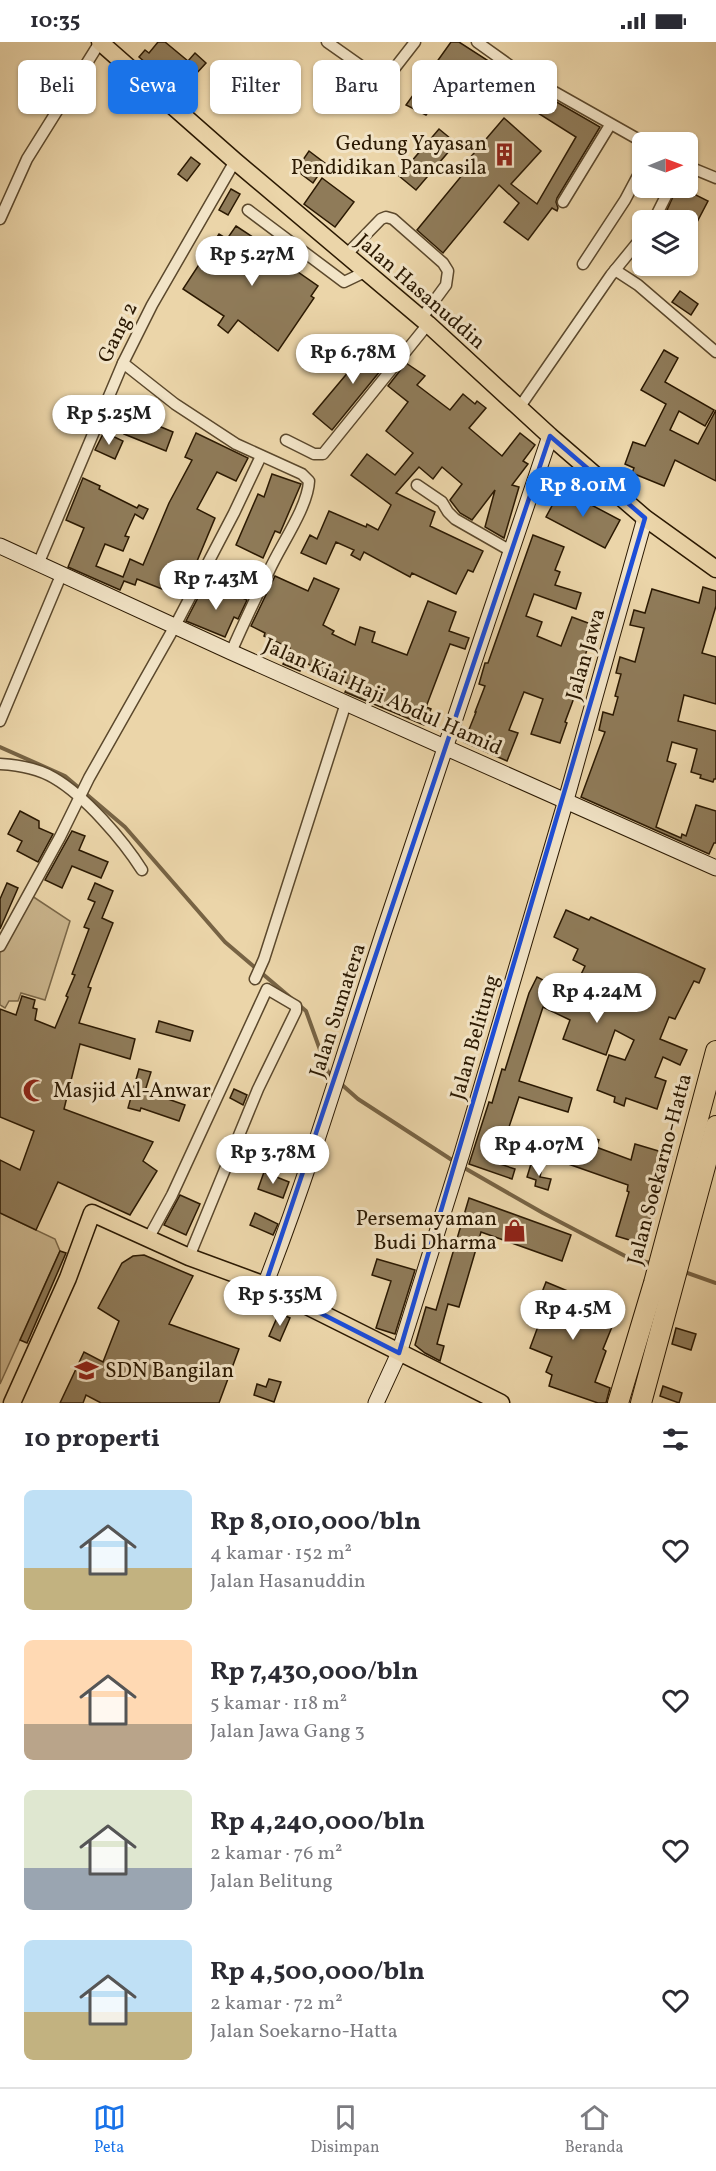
<!DOCTYPE html>
<html lang="id">
<head>
<meta charset="utf-8">
<style>
	:root { --surface:#fff; --page:#f2f2f3; --text:#2b2b33; --muted:#7c7c81; --line:#e1e1e2; --accent:#1a73e8 }
	body { margin:0; font-family:Vollkorn,serif; background:var(--page); color:var(--text); height:100vh; display:flex; flex-direction:column; font-size:22px; white-space:nowrap }
	* { box-sizing:border-box; margin:0 }
	p { font-size:20px; color:var(--muted) }
	.icon { flex:none; width:33px; height:33px; fill:none; stroke:currentColor; stroke-width:2; stroke-linecap:round; stroke-linejoin:round }
	.map { position:relative; height:1361px; overflow:hidden }
	.side { display:flex; flex-direction:column; background:var(--surface); flex:1 }
	.side>* { flex:none }
	.hud { position:absolute; left:18px; top:18px; width:681px; height:54px; display:flex; gap:12px }
	.needle { width:39px; rotate:89deg }
	.tools { position:absolute; left:632px; top:90px; display:grid; gap:12px }
	.tools a { display:grid; place-items:center; width:66px; height:66px; border-radius:9px; background:var(--surface); box-shadow:0 2px 4px #0004; font-size:30px }
	.price { position:absolute; translate:-50% -51px; padding:0 14px; border-radius:21px; background:#fff; color:#222; font-size:20px; line-height:39px; filter:drop-shadow(0 2px 3px #0008) }
	.price::after { content:''; position:absolute; left:50%; top:36px; width:18px; height:14px; margin-left:-9px; background:inherit; clip-path:polygon(0 0,100% 0,50% 100%) }
	.price.on { background:var(--accent); color:#fff }
	ul { padding:0; list-style:none }
	li { display:flex; align-items:center; gap:18px; height:150px; padding:0 24px }
	li span { display:grid; place-items:center; flex:none; width:168px; height:120px; border-radius:9px; color:#555 }
	li>.icon { margin-inline-start:auto }
	span .icon { width:72px; height:72px; fill:#fffc; stroke-width:1 }
	li b { font-size:26px }
	h2 { display:flex; justify-content:space-between; align-items:center; height:72px; padding:0 24px; font-size:26px }
	.chip { padding:0 21px; border-radius:9px; background:var(--surface); box-shadow:0 2px 4px #0004; font-size:21px; line-height:54px }
	.chip.on { background:var(--accent); color:#fff }
	.status { display:flex; justify-content:space-between; align-items:center; height:42px; padding:0 30px; background:var(--surface); direction:ltr }
	.status svg { height:16px; fill:currentColor }
	.tabs { display:flex; justify-content:space-around; align-items:center; height:84px; border-top:2px solid var(--line); background:var(--surface); font-size:16px; color:var(--muted) }
	.tabs a { display:grid; justify-items:center; gap:3px }
	.tabs .on { color:var(--accent) }
	.map>svg:first-child { display:block }
</style>
</head>
<body>
<div class="status"><b>10:35</b><svg viewBox="0 0 49 12"><path d="M0 12V9h3v3zM5 12V6h3v6zM10 12V3h3v9zM15 12V0h3v12zM26 1h20v11H26zM47 4h2v5h-2z"/></svg></div>
<div class="map">
<svg width="716" height="1361" viewBox="0 0 716 1361">
	<rect width="100%" height="100%" fill="#ebd5a9"/>
	<filter id="stains"><feTurbulence type="fractalNoise" baseFrequency=".00333" numOctaves="4"/><feColorMatrix values="0 0 0 0 .2 0 0 0 0 .09 0 0 0 0 .02 0 0 0 .5 -.17"/></filter>
	<radialGradient id="worn" r=".72"><stop offset=".6" stop-color="#630" stop-opacity="0"/><stop offset="1" stop-color="#630" stop-opacity=".3"/></radialGradient>
	<!-- green -->
	<g fill="#cab58d" stroke="#7a6748" stroke-width="1.5">
		<polygon points="29,852 70,879 45,958 21,951 18,959 9,959 5,966 0,963 0,904"/>
		<polygon points="0,1171 55,1197 60,1209 0,1342"/>
	</g>
	<g fill="none" stroke-linecap="round" stroke-linejoin="round">
		<!-- stream -->
		<g stroke="#776344" stroke-width="4">
			<polyline points="0,705 65,734 125,785 225,900 291,956"/>
			<polyline points="299,963 306,969 328,1030 332,1034"/>
			<polyline points="340,1041 358,1057 455,1120"/>
			<polyline points="461,1124 543,1171 627,1215 654,1222"/>
			<polyline points="682,1229 716,1241"/>
		</g>
	</g>
	<!-- building -->
	<g fill="#8f7b59" stroke="#2b1902" stroke-width="1.5">
		<polygon points="158,0 165,0 188,19 195,11 206,21 184,45 178,40 172,47 164,40 163,42 153,32 155,29 139,15 145,8 149,11"/>
		<polygon points="451,0 459,0 515,36 600,85 557,156 556,160 558,166 557,169 552,166 528,198 504,180 519,161 499,143 443,211 417,188 473,120 469,117 504,76 541,109 511,142 537,162 576,95 462,23 426,73 406,63"/>
		<polygon points="439,87 456,101 416,148 399,134"/>
		<polygon points="309,109 326,122 313,141 296,128"/>
		<polygon points="191,115 200,122 187,139 178,132"/>
		<polygon points="322,136 354,160 335,185 304,162"/>
		<polygon points="677,146 682,146 708,159 696,182 667,168"/>
		<polygon points="231,147 240,152 228,173 219,168"/>
		<polygon points="236,184 265,203 267,201 291,218 288,223 318,244 311,254 314,256 278,309 238,278 228,291 218,283 224,274 183,247 219,192 227,197"/>
		<polygon points="680,249 698,262 691,273 672,260"/>
		<polygon points="376,297 394,312 332,388 313,372"/>
		<polygon points="664,308 678,316 665,340 714,368 705,384 679,369 670,388 698,402 716,368 716,439 675,418 664,444 632,431 634,426 625,422 633,400 645,404 666,362 641,348"/>
		<polygon points="406,321 425,334 417,343 450,368 463,352 475,362 477,359 486,366 469,386 502,414 520,391 535,403 523,419 528,422 512,443 519,445 504,496 485,485 495,448 472,478 460,471 450,458 462,442 442,425 433,437 419,425 396,451 435,470 430,484 483,509 473,530 468,528 456,552 412,531 410,535 364,510 360,518 351,513 354,508 336,500 326,522 301,511 310,493 317,497 329,469 366,485 367,482 378,488 391,463 351,433 367,412 395,433 413,411 386,389 408,360 388,344"/>
		<polygon points="134,368 151,375 149,380 173,390 166,409 124,392"/>
		<polygon points="104,390 123,399 115,417 95,408"/>
		<polygon points="196,391 248,416 236,439 217,430 197,467 215,476 182,555 137,537 135,543 124,539 120,548 68,525 84,486 66,478 83,436 100,444 99,447 137,466 139,463 148,467 143,477 135,472 125,494 129,495 123,509 105,502 96,524 123,535 130,517 143,523 169,461 192,418 185,415"/>
		<polygon points="272,432 301,442 280,491 275,489 263,516 236,503 258,452 264,455"/>
		<polygon points="561,447 620,478 605,506 546,475"/>
		<polygon points="533,493 564,505 555,528 560,530 555,543 581,551 576,567 534,552 526,574 542,580 537,594 561,604 572,575 596,584 574,643 578,645 565,680 567,681 560,701 531,692 543,657 524,650 509,688 518,691 507,719 464,700 476,670 475,670 485,644 479,642 485,621 488,621"/>
		<polygon points="275,534 308,549 314,536 339,547 323,583 334,589 332,592 355,603 360,585 375,590 372,600 407,613 428,559 456,570 449,589 469,596 465,607 450,602 426,665 431,667 424,683 345,650 349,642 304,620 300,629 283,622 290,606 264,594 265,591 251,584"/>
		<polygon points="204,544 223,552 225,548 247,558 238,577 234,575 225,595 186,579"/>
		<polygon points="703,545 716,549 716,564 702,611 716,615 716,662 684,653 678,679 716,689 716,737 714,737 713,740 700,736 701,733 691,730 697,707 672,700 667,719 676,722 656,785 681,796 682,792 686,794 696,763 716,769 716,801 714,801 709,812 581,755 605,690 599,688 603,670 613,673 618,655 615,654 621,632 616,631 620,615 635,620 644,586 630,583 634,568 645,571 652,547 699,561"/>
		<polygon points="20,769 39,779 39,786 53,792 38,820 17,809 22,799 8,792"/>
		<polygon points="72,789 85,794 79,808 108,820 101,836 72,824 62,846 45,838"/>
		<polygon points="7,841 18,846 0,887 0,857"/>
		<polygon points="95,841 113,849 102,876 113,881 88,945 91,946 79,981 135,997 130,1017 80,1002 64,1067 153,1100 143,1119 157,1129 130,1173 58,1140 36,1188 0,1171 0,1118 20,1128 34,1089 0,1075 0,967 16,973 22,954 35,958 33,966 37,967 35,978 55,986 68,955 66,954 75,933 72,932 89,887 84,885 95,860 88,857"/>
		<polygon points="566,868 589,878 591,875 705,927 699,941 694,939 675,977 669,975 660,997 687,1008 680,1023 663,1015 655,1035 666,1039 657,1067 626,1056 624,1064 614,1060 615,1055 597,1048 609,1013 625,1018 634,998 615,988 606,1013 563,997 570,978 543,965 519,1039 572,1056 568,1070 519,1055 497,1121 515,1127 512,1137 469,1122 489,1060 492,1061 502,1027 505,1028 529,951 537,935 559,946 563,939 575,945 585,924 573,918 578,907 554,895"/>
		<polygon points="159,979 193,989 190,999 156,990"/>
		<polygon points="139,1027 151,1030 145,1049 185,1063 179,1079 141,1066 140,1069 128,1066"/>
		<polygon points="234,1047 247,1053 243,1063 230,1056"/>
		<polygon points="564,1086 599,1098 596,1105 631,1118 635,1102 672,1113 664,1140 661,1139 643,1202 616,1194 629,1150 627,1149 628,1143 554,1117"/>
		<polygon points="531,1122 542,1125 540,1135 551,1137 548,1148 535,1144 536,1138 527,1135"/>
		<polygon points="264,1130 289,1140 283,1156 258,1147"/>
		<polygon points="180,1153 200,1162 186,1193 164,1183"/>
		<polygon points="469,1156 571,1193 562,1219 481,1190 459,1265 448,1262 437,1302 444,1304 440,1319 425,1311 415,1303 426,1265 436,1268"/>
		<polygon points="255,1171 278,1182 273,1193 250,1183"/>
		<polygon points="60,1209 66,1211 27,1301 20,1298"/>
		<polygon points="144,1213 193,1234 169,1282 239,1307 219,1361 101,1361 86,1353 83,1361 60,1361 84,1310 103,1320 119,1279 98,1266 122,1221 133,1214"/>
		<polygon points="377,1217 415,1228 395,1292 376,1286 391,1239 372,1233"/>
		<polygon points="546,1240 618,1270 603,1307 606,1309 595,1340 610,1346 606,1361 598,1361 549,1344 552,1333 546,1330 552,1315 530,1306 540,1279 532,1276"/>
		<polygon points="279,1271 290,1276 280,1299 269,1294"/>
		<polygon points="676,1286 696,1292 691,1308 672,1302"/>
		<polygon points="269,1337 281,1340 274,1360 254,1353 257,1342 266,1345"/>
		<polygon points="663,1344 682,1351 679,1361 660,1354"/>
	</g>
	<g fill="none" stroke-linecap="round" stroke-linejoin="round">
		<defs>
			<g id="street">
				<polyline points="327,0 381,38 387,36 415,0"/>
				<polyline points="477,0 519,30 643,100"/>
				<polyline points="687,124 716,136"/>
				<polyline points="563,160 610,83"/>
				<polyline points="248,168 344,240 365,230"/>
				<polyline points="0,177 27,117 100,0"/>
				<polyline points="654,178 670,146"/>
				<polyline points="346,213 381,177 386,175 393,177 443,221 448,229 446,243 421,277"/>
				<polyline points="583,222 625,158 642,126"/>
				<polyline points="615,228 638,243 716,310"/>
				<path d="M 123,321 L 175,362 L 236,402 L 302,432 L 309,439 C 308,465 280,504 269,529 C 256,555 243,583 231,610"/>
				<polyline points="519,366 611,233 642,195"/>
				<polyline points="286,398 314,412 323,412 428,282"/>
				<polyline points="417,443 442,460 448,470 455,477 511,509"/>
				<polyline points="39,520 123,321 152,263 235,119"/>
				<polyline points="0,679 62,531"/>
				<path d="M 0,722 C 18,723 39,727 54,736 C 85,754 123,798 142,828"/>
				<polyline points="0,904 60,795 89,736 175,584 234,471 261,414"/>
				<polyline points="255,937 264,917 346,661"/>
				<polyline points="148,1197 172,1153 267,947 296,964 296,969 258,1047 189,1215"/>
			</g>
			<g id="secondary">
				<polyline points="0,504 231,610 716,826"/>
				<path d="M 265,1243 C 310,1128 345,1009 383,892 C 438,725 494,560 550,394"/>
				<polyline points="376,1361 399,1311 462,1111 566,758 645,476"/>
			</g>
			<g id="primary">
				<polyline points="100,0 235,119 428,282 550,394 645,476 716,527"/>
				<polyline points="12,1361 68,1236 92,1171 189,1215 265,1243 501,1361"/>
			</g>
			<g id="highway">
				<polyline points="618,1361 654,1241 716,1009"/>
				<polyline points="641,1361 716,1084"/>
			</g>
		</defs>
		<!-- street casing -->
		<use href="#street" stroke="#5b482c" stroke-width="13"/>
		<!-- secondary casing -->
		<use href="#secondary" stroke="#2b1902" stroke-width="17"/>
		<!-- primary casing -->
		<use href="#primary" stroke="#2b1902" stroke-width="19"/>
		<!-- highway casing -->
		<use href="#highway" stroke="#2b1902" stroke-width="22"/>
		<!-- street -->
		<use href="#street" stroke="#f2e4c7" stroke-width="10"/>
		<!-- secondary -->
		<use href="#secondary" stroke="#f2e4c7" stroke-width="15"/>
		<!-- primary -->
		<use href="#primary" stroke="#ebd5a9" stroke-width="16"/>
		<!-- highway -->
		<use href="#highway" stroke="#ebd5a9" stroke-width="20"/>
	</g>
	<!-- marked area -->
	<path fill="none" stroke="#1d4ed8" stroke-width="4.5" stroke-linejoin="round" d="M 550,394 L 645,476 L 399,1311 L 265,1243 Z"/>
	<!-- icons -->
	<defs>
		<symbol id="building-bare" viewBox="-9 -9 18 18"><path d="M-4-6H4V6H1V3H-1V6H-4ZM-2.5-4.3h1.7v1.8h-1.7ZM.8-4.3h1.7v1.8H.8ZM-2.5-1h1.7V.8h-1.7ZM.8-1h1.7V.8H.8Z" fill="#8f2418" stroke="#f2e4c7" stroke-width="2.5" paint-order="stroke"/></symbol>
		<symbol id="mosque-bare" viewBox="-9 -9 18 18"><path d="M3.5-4.9A6 6 0 1 0 3.5 4.9A5 5 0 1 1 3.5-4.9Z" fill="#8f2418" stroke="#f2e4c7" stroke-width="2.5" paint-order="stroke"/></symbol>
		<symbol id="shop-bare" viewBox="-9 -9 18 18"><path d="M-5-2.5h2.3a2.7 3.5 0 0 1 5.4 0H5L5.5 6h-11ZM-1.5-2.5h3a1.5 2.3 0 0 0-3 0Z" fill="#8f2418" stroke="#f2e4c7" stroke-width="2.5" paint-order="stroke"/></symbol>
		<symbol id="school-bare" viewBox="-9 -9 18 18"><path d="M0-5L7-2L0 1L-7-2ZM-4 1L0 2.5L4 1V4Q0 6-4 4Z" fill="#8f2418" stroke="#f2e4c7" stroke-width="2.5" paint-order="stroke"/></symbol>
	</defs>
	<g fill-rule="evenodd">
		<use href="#building-bare" x="488" y="96" width="33" height="33"/>
		<use href="#mosque-bare" x="18" y="1032" width="33" height="33"/>
		<use href="#shop-bare" x="498" y="1172" width="33" height="33"/>
		<use href="#school-bare" x="70" y="1312" width="33" height="33"/>
	</g>
	<g text-anchor="middle" stroke-width="6" stroke-linejoin="round" paint-order="stroke">
		<!-- poi labels -->
		<g font-size="21" fill="#2b1902" stroke="#f2e4c7" text-anchor="end">
			<text x="487" y="108">Gedung Yayasan<tspan x="487" dy="24">Pendidikan Pancasila</tspan></text>
			<text x="53" y="1055" text-anchor="start">Masjid Al-Anwar</text>
			<text x="497" y="1183">Persemayaman<tspan x="497" dy="24">Budi Dharma</tspan></text>
			<text x="105" y="1335" text-anchor="start">SDN Bangilan</text>
		</g>
		<!-- street labels -->
		<g font-size="21" fill="#2b1902" stroke="#f2e4c7">
			<text transform="translate(421 249) rotate(41)" y="7">Jalan Hasanuddin</text>
			<text transform="translate(117 290) rotate(-64)" y="7">Gang 2</text>
			<text transform="translate(585 612) rotate(-74)" y="7">Jalan Jawa</text>
			<text transform="translate(383 654) rotate(24)" y="7">Jalan Kiai Haji Abdul Hamid</text>
			<text transform="translate(337 968) rotate(-72)" y="7">Jalan Sumatera</text>
			<text transform="translate(474 995) rotate(-74)" y="7">Jalan Belitung</text>
			<text transform="translate(659 1127) rotate(-75)" y="7">Jalan Soekarno-Hatta</text>
		</g>
	</g>
	<rect width="100%" height="100%" filter="url(#stains)"/>
	<rect width="100%" height="100%" fill="url(#worn)"/>
</svg>
<div class="tools">
<a><svg class="needle" viewBox="-14 -14 28 28"><path d="M0-13l5 13h-10z" fill="#e53935"/><path d="M0 13l5-13h-10z" fill="#7c7c81"/></svg></a>
<a><svg class="icon" aria-label="layers" viewBox="0 0 24 24"><path d="M12 4l9 5-9 5-9-5zM3 14l9 5 9-5"/></svg></a>
</div>
<b class="price" style="left:252px;top:245px">Rp 5.27M</b>
<b class="price" style="left:353px;top:343px">Rp 6.78M</b>
<b class="price" style="left:109px;top:404px">Rp 5.25M</b>
<b class="price on" style="left:583px;top:476px">Rp 8.01M</b>
<b class="price" style="left:216px;top:569px">Rp 7.43M</b>
<b class="price" style="left:597px;top:982px">Rp 4.24M</b>
<b class="price" style="left:539px;top:1135px">Rp 4.07M</b>
<b class="price" style="left:273px;top:1143px">Rp 3.78M</b>
<b class="price" style="left:280px;top:1285px">Rp 5.35M</b>
<b class="price" style="left:573px;top:1299px">Rp 4.5M</b>
<div class="hud">
<a class="chip">Beli</a>
<a class="chip on">Sewa</a>
<a class="chip">Filter</a>
<a class="chip">Baru</a>
<a class="chip">Apartemen</a>
</div>
</div>
<section class="side">
<h2>10 properti<svg class="icon" aria-label="filters" viewBox="0 0 24 24"><path d="M4 7h16M4 17h16"/><circle cx="9" cy="7" r="2"/><circle cx="15" cy="17" r="2"/></svg></h2>
<ul>
<li><span style="background:linear-gradient(#bfe0f5 65%,#c2b280 0)"><svg class="icon" aria-label="home" viewBox="0 0 24 24"><path d="M3 11l9-7 9 7M6 9v11h12V9"/></svg></span><div><b>Rp 8,010,000/bln</b><p>4 kamar · 152 m²</p><p>Jalan Hasanuddin</p></div><svg class="icon" aria-label="heart" viewBox="0 0 24 24"><path d="M12 20l-8-8c-3-5 5-10 8-4 3-6 11-1 8 4z"/></svg></li>
<li><span style="background:linear-gradient(#ffd9b3 70%,#b9a48a 0)"><svg class="icon" aria-label="home" viewBox="0 0 24 24"><path d="M3 11l9-7 9 7M6 9v11h12V9"/></svg></span><div><b>Rp 7,430,000/bln</b><p>5 kamar · 118 m²</p><p>Jalan Jawa Gang 3</p></div><svg class="icon" aria-label="heart" viewBox="0 0 24 24"><path d="M12 20l-8-8c-3-5 5-10 8-4 3-6 11-1 8 4z"/></svg></li>
<li><span style="background:linear-gradient(#dfe7d0 65%,#9aa5b1 0)"><svg class="icon" aria-label="home" viewBox="0 0 24 24"><path d="M3 11l9-7 9 7M6 9v11h12V9"/></svg></span><div><b>Rp 4,240,000/bln</b><p>2 kamar · 76 m²</p><p>Jalan Belitung</p></div><svg class="icon" aria-label="heart" viewBox="0 0 24 24"><path d="M12 20l-8-8c-3-5 5-10 8-4 3-6 11-1 8 4z"/></svg></li>
<li><span style="background:linear-gradient(#bfe0f5 60%,#c2b280 0)"><svg class="icon" aria-label="home" viewBox="0 0 24 24"><path d="M3 11l9-7 9 7M6 9v11h12V9"/></svg></span><div><b>Rp 4,500,000/bln</b><p>2 kamar · 72 m²</p><p>Jalan Soekarno-Hatta</p></div><svg class="icon" aria-label="heart" viewBox="0 0 24 24"><path d="M12 20l-8-8c-3-5 5-10 8-4 3-6 11-1 8 4z"/></svg></li>
</ul>
</section>
<nav class="tabs">
<a class="on"><svg class="icon" aria-label="map" viewBox="0 0 24 24"><path d="M3 6l6-2 6 2 6-2v14l-6 2-6-2-6 2zM9 4v14M15 6v14"/></svg>Peta</a>
<a><svg class="icon" aria-label="saved" viewBox="0 0 24 24"><path d="M7 4h10v16l-5-4-5 4z"/></svg>Disimpan</a>
<a><svg class="icon" aria-label="home" viewBox="0 0 24 24"><path d="M3 11l9-7 9 7M6 9v11h12V9"/></svg>Beranda</a>
</nav>
</body>
</html>
